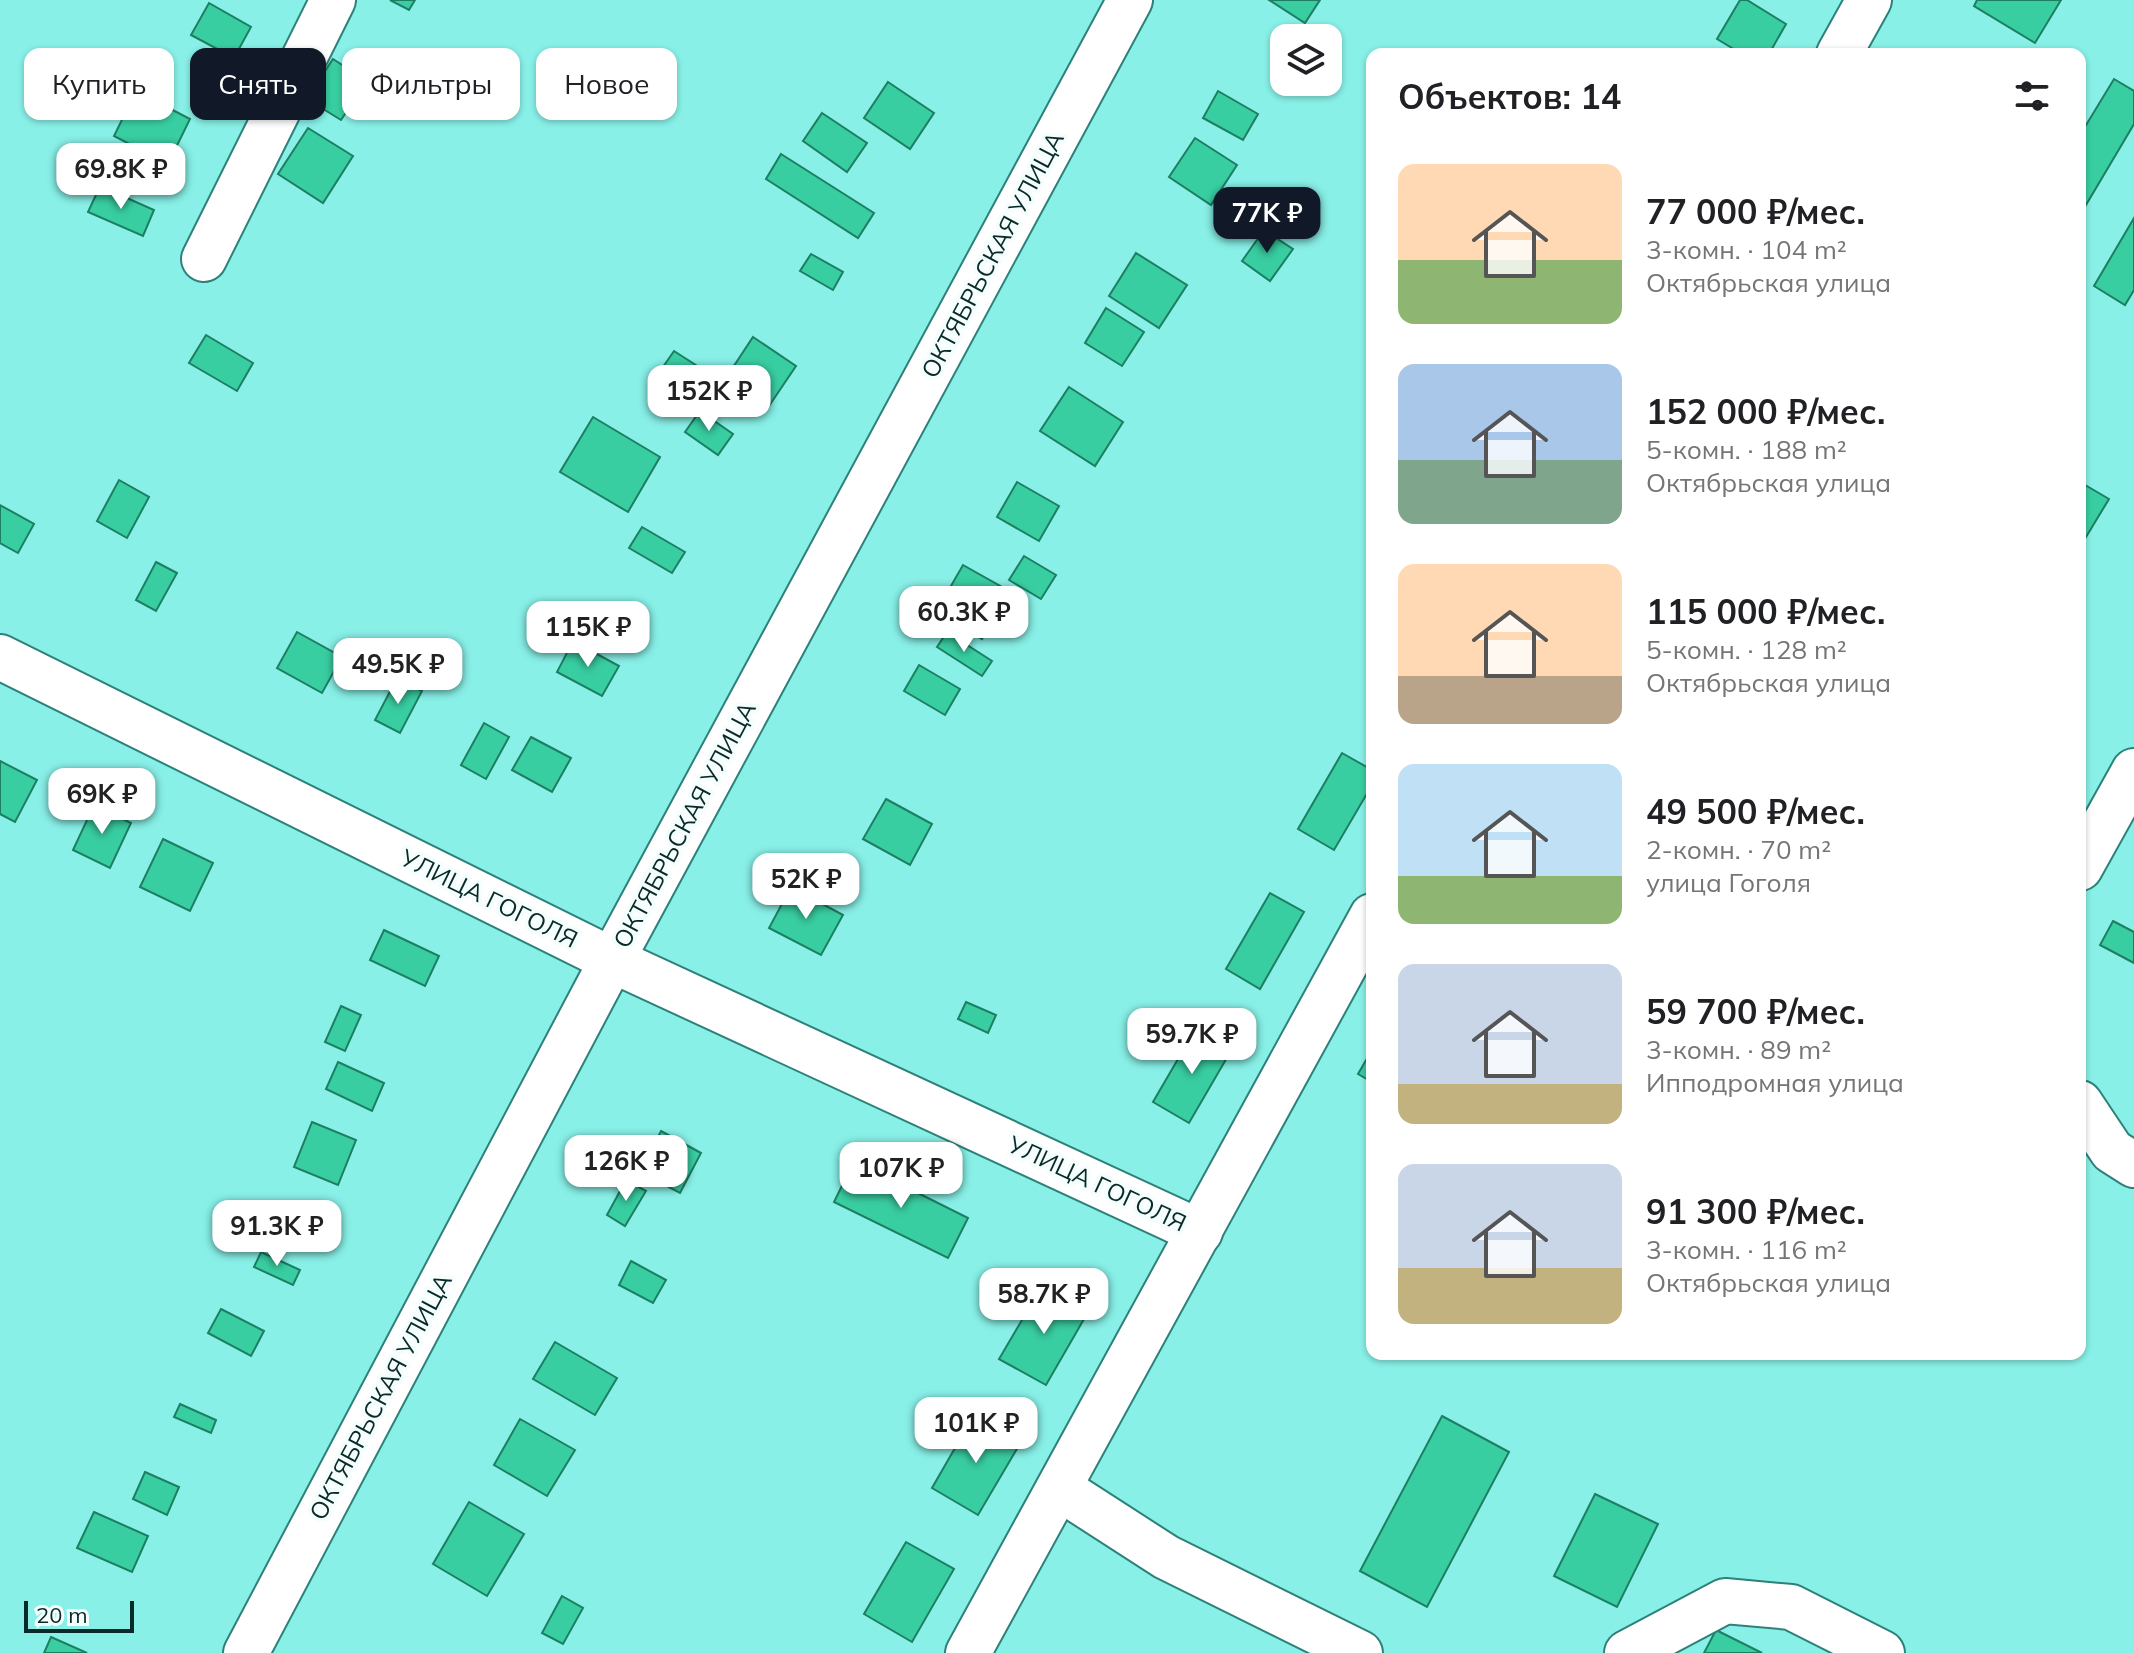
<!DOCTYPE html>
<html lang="ru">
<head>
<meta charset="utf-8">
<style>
	:root { --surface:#fff; --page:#f6f6f6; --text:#202124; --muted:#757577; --accent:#111827 }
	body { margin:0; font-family:Mulish,sans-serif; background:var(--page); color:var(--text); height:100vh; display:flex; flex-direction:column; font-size:30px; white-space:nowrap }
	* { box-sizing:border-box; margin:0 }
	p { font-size:26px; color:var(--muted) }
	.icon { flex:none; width:44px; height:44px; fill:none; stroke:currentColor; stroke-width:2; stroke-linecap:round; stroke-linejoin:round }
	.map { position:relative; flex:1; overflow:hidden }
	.details { position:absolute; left:1366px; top:48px; width:720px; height:1312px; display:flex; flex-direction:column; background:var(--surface); border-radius:16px; box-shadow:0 2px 6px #0004 }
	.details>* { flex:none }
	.banner { position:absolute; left:24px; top:48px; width:760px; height:72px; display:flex; gap:16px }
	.controls { position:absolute; left:1270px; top:24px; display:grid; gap:16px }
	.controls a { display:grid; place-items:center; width:72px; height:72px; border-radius:16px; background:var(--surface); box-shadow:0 2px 6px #0004; font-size:40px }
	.scale { position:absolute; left:24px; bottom:20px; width:110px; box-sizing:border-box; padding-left:8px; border:4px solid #082b29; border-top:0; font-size:22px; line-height:28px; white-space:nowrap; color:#082b29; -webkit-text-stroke:6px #f5fefd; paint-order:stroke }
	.price { position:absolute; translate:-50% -68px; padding:0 18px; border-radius:16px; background:#fff; color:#222; font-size:26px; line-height:52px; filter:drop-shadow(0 2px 4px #0008) }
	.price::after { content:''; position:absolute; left:50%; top:48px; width:24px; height:18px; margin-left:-12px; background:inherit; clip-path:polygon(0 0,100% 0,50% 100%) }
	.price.active { background:var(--accent); color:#fff }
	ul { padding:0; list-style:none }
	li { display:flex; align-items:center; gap:24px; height:200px; padding:0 32px }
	li span { display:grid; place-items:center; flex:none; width:224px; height:160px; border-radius:16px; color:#555 }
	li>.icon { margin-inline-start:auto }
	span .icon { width:96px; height:96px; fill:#fffc; stroke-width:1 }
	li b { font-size:34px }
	h2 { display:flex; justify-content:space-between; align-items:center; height:96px; padding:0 32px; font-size:34px }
	.pill { padding:0 28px; border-radius:16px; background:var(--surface); box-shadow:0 2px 6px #0004; font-size:28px; line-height:72px }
	.pill.active { background:var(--accent); color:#fff }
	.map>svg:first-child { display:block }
</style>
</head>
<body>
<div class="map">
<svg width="2134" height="1653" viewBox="0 0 2134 1653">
	<rect width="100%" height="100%" fill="#88f0e7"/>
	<!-- building -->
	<g fill="#39cea2" stroke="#1d7e62" stroke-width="2">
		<polygon points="390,0 415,0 409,10"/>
		<polygon points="1269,0 1320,0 1305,23"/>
		<polygon points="1740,0 1747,0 1786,24 1769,54 1742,54 1717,39"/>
		<polygon points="1977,0 2061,0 2035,43 1974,6"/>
		<polygon points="209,3 251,27 234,58 191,35"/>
		<polygon points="333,59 367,81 341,120 307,99"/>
		<polygon points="2114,79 2134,91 2134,124 2080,215 2080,135"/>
		<polygon points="888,82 934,113 910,149 864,118"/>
		<polygon points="136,91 190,119 168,164 114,136"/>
		<polygon points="1218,91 1258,114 1243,140 1203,118"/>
		<polygon points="822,113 867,143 847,172 803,141"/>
		<polygon points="308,128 353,156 323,203 278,174"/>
		<polygon points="1195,138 1237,165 1211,205 1169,177"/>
		<polygon points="781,154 874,213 858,238 766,179"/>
		<polygon points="100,186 154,210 143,236 88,212"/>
		<polygon points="2134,218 2134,290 2125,305 2094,286"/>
		<polygon points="1264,230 1293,249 1270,281 1242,261"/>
		<polygon points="1136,253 1187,285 1159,328 1109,296"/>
		<polygon points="811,254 843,272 833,290 800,271"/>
		<polygon points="1106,308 1144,332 1122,366 1085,343"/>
		<polygon points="206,335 253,363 237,391 189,363"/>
		<polygon points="753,337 796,366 767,409 724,381"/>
		<polygon points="674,351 716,378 706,395 663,367"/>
		<polygon points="1069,387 1123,422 1095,466 1040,431"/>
		<polygon points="700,411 733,434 718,455 685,432"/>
		<polygon points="593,417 660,457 628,512 560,472"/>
		<polygon points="119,480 149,497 127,538 97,521"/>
		<polygon points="1017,482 1059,506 1039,541 997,517"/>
		<polygon points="2080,482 2109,499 2080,547"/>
		<polygon points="0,505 34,524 18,553 0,543"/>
		<polygon points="642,527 685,552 672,573 629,548"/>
		<polygon points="1024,556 1056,575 1041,599 1009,580"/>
		<polygon points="156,562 177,573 156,611 136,600"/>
		<polygon points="963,565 1009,591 982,639 936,612"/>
		<polygon points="297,632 342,657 322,693 277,668"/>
		<polygon points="947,632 992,661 982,676 937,647"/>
		<polygon points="573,641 619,666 602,696 557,672"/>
		<polygon points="919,665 960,689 945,715 904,691"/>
		<polygon points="397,678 422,691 400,733 375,720"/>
		<polygon points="484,723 509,737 486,779 461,765"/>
		<polygon points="531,737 571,758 552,792 512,770"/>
		<polygon points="1342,753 1372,770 1372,785 1334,850 1298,829"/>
		<polygon points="0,761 37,780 15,822 0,814"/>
		<polygon points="886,799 932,824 910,865 863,839"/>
		<polygon points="94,805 131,823 110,868 73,850"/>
		<polygon points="163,839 213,863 190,911 140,887"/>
		<polygon points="791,887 843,915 821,955 769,928"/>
		<polygon points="1270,893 1304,912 1260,989 1226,969"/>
		<polygon points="2113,921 2134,932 2134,963 2100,945"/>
		<polygon points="384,930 439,956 425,986 370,960"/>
		<polygon points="966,1002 996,1015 988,1033 958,1019"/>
		<polygon points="341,1006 361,1015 345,1051 325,1042"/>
		<polygon points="1196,1028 1232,1049 1189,1123 1153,1102"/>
		<polygon points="1372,1050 1372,1082 1358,1074"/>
		<polygon points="338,1062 384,1083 372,1111 326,1089"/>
		<polygon points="312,1122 356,1140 338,1185 294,1167"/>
		<polygon points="661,1131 701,1153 680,1193 640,1172"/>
		<polygon points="854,1161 968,1218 948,1258 834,1202"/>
		<polygon points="626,1180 646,1191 625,1226 607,1215"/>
		<polygon points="265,1207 313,1230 307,1242 259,1220"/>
		<polygon points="261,1252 300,1270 293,1285 254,1267"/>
		<polygon points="631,1261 666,1280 653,1303 619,1285"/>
		<polygon points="1042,1286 1088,1312 1046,1385 999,1359"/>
		<polygon points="221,1309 264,1331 251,1356 208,1333"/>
		<polygon points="555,1342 617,1378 595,1415 533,1379"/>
		<polygon points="180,1404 216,1420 211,1433 174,1417"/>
		<polygon points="974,1415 1021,1442 978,1515 932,1488"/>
		<polygon points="1442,1416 1509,1452 1427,1607 1360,1571"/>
		<polygon points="520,1419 575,1450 547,1496 494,1465"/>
		<polygon points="145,1472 179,1487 167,1515 133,1499"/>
		<polygon points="1595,1494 1658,1524 1617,1607 1554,1576"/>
		<polygon points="469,1502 524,1534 487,1596 433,1564"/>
		<polygon points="94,1512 148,1536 132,1572 77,1548"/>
		<polygon points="906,1542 954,1569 912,1642 864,1614"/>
		<polygon points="562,1596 583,1608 563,1644 542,1633"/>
		<polygon points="1716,1630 1762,1653 1704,1653"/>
		<polygon points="51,1637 87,1653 44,1653"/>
	</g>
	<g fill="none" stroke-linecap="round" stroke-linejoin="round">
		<defs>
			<g id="minor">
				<polyline points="1839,54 1869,0"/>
				<polyline points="204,259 333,0"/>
				<polyline points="0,657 612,960 1200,1232"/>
				<polyline points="2080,868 2134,771"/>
				<polyline points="2080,1103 2112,1151 2134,1165"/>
				<polyline points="1059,1488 1166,1557 1360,1653"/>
				<polyline points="246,1653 612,960 1130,0"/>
				<polyline points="968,1653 1372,916"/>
				<polyline points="1627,1653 1725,1601 1791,1607 1882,1653"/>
			</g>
		</defs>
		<!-- minor casing -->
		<use href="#minor" stroke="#2e807a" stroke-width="48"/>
		<!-- minor -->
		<use href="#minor" stroke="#fff" stroke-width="44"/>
	</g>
	<g text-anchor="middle" stroke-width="8" stroke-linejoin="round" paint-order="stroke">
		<!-- street labels -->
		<g font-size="24" fill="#082b29" stroke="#f5fefd">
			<text transform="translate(993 255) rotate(-62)" y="8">ОКТЯБРЬСКАЯ УЛИЦА</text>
			<text transform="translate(685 825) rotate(-62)" y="8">ОКТЯБРЬСКАЯ УЛИЦА</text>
			<text transform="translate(489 899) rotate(26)" y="8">УЛИЦА ГОГОЛЯ</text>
			<text transform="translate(1097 1184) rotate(25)" y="8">УЛИЦА ГОГОЛЯ</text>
			<text transform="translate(381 1397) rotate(-62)" y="8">ОКТЯБРЬСКАЯ УЛИЦА</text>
		</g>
	</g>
</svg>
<div class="controls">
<a><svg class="icon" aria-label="layers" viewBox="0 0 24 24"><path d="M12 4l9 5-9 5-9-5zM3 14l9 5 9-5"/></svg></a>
</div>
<div class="scale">20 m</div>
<b class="price" style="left:121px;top:211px">69.8K ₽</b>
<b class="price active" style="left:1267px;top:255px">77K ₽</b>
<b class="price" style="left:709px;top:433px">152K ₽</b>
<b class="price" style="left:964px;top:654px">60.3K ₽</b>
<b class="price" style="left:588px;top:669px">115K ₽</b>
<b class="price" style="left:398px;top:706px">49.5K ₽</b>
<b class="price" style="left:102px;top:836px">69K ₽</b>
<b class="price" style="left:806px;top:921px">52K ₽</b>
<b class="price" style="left:1192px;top:1076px">59.7K ₽</b>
<b class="price" style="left:626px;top:1203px">126K ₽</b>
<b class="price" style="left:901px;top:1210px">107K ₽</b>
<b class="price" style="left:277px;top:1268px">91.3K ₽</b>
<b class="price" style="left:1044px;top:1336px">58.7K ₽</b>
<b class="price" style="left:976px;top:1465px">101K ₽</b>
<div class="banner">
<a class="pill">Купить</a>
<a class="pill active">Снять</a>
<a class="pill">Фильтры</a>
<a class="pill">Новое</a>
</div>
<section class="details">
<h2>Объектов: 14<svg class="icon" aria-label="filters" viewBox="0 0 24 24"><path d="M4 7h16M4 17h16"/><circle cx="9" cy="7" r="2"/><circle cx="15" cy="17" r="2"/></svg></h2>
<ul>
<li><span style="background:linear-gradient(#ffd9b3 60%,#8fb573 0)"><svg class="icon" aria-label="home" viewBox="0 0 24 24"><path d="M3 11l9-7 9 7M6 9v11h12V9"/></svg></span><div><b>77 000 ₽/мес.</b><p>3-комн. · 104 m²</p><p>Октябрьская улица</p></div></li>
<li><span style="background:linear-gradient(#a9c7e8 60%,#7fa58c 0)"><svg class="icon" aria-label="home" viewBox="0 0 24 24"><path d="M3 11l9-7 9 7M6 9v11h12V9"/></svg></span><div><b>152 000 ₽/мес.</b><p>5-комн. · 188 m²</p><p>Октябрьская улица</p></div></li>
<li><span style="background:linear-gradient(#ffd9b3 70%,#b9a48a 0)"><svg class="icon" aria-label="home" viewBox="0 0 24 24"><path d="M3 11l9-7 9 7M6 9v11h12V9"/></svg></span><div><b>115 000 ₽/мес.</b><p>5-комн. · 128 m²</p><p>Октябрьская улица</p></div></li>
<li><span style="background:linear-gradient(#bfe0f5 70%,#8fb573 0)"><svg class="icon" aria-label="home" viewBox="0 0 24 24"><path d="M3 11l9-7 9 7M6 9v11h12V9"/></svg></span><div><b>49 500 ₽/мес.</b><p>2-комн. · 70 m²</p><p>улица Гоголя</p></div></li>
<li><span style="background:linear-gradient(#c9d6e8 75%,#c2b280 0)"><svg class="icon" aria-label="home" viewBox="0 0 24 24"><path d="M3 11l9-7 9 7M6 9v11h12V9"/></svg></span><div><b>59 700 ₽/мес.</b><p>3-комн. · 89 m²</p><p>Ипподромная улица</p></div></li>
<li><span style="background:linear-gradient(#c9d6e8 65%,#c2b280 0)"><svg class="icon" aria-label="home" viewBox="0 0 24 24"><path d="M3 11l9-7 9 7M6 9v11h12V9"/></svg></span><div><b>91 300 ₽/мес.</b><p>3-комн. · 116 m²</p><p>Октябрьская улица</p></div></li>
</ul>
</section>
</div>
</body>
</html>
